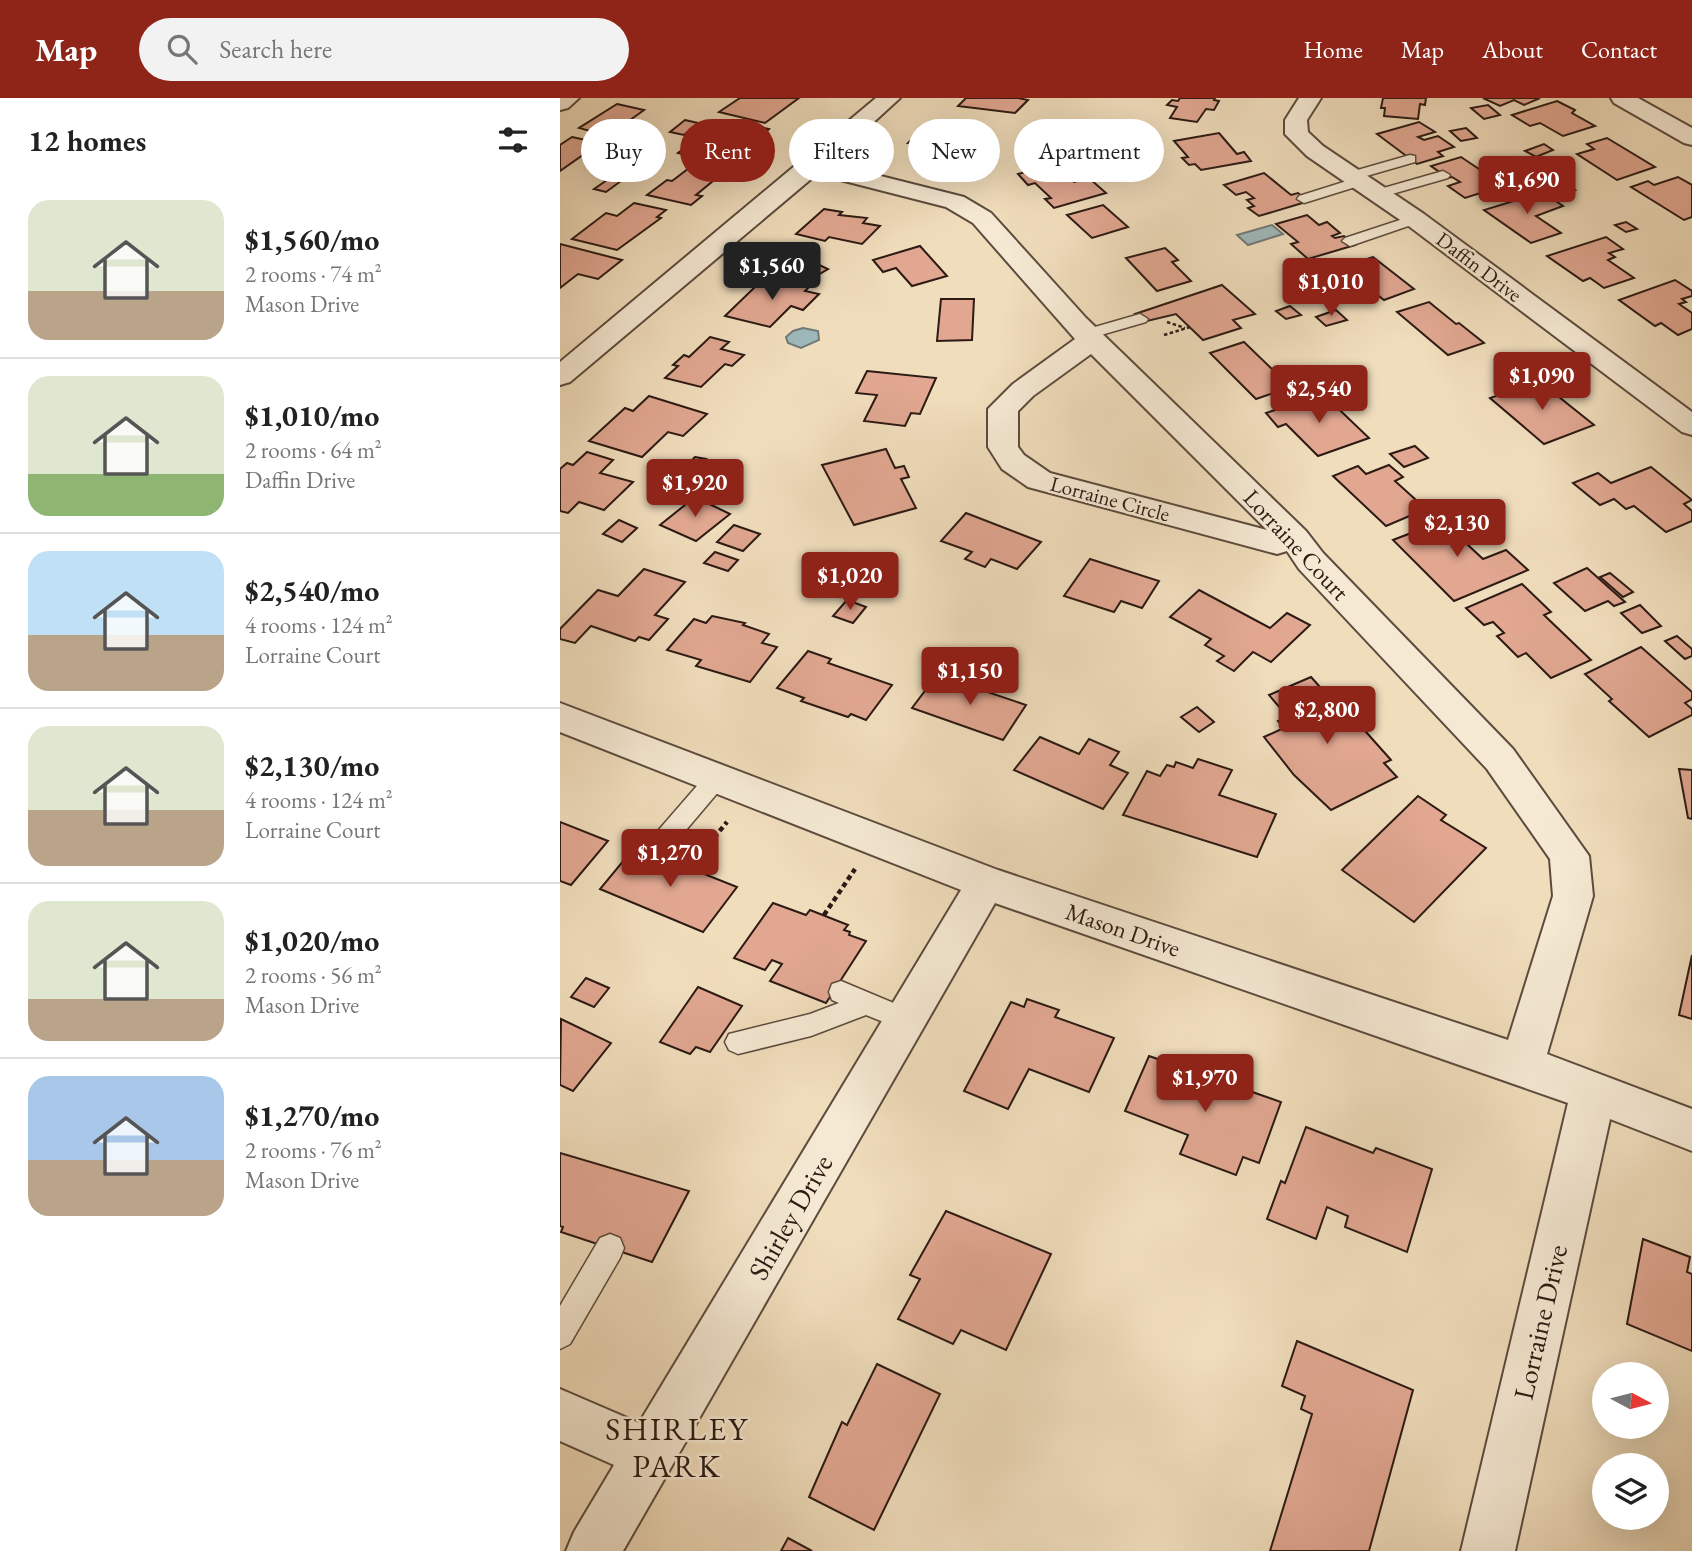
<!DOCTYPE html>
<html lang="en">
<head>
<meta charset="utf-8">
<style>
	:root { --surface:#fff; --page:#f2f2f2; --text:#222; --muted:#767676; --line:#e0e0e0; --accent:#8f2418 }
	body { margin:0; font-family:"EB Garamond",serif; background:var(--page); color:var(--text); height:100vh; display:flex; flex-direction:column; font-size:26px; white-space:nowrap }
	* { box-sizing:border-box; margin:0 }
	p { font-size:23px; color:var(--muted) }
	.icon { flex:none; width:38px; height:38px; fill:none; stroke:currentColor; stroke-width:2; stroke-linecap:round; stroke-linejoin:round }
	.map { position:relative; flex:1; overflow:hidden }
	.details { display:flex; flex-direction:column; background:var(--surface); width:560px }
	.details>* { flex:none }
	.hud { position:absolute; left:21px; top:21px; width:665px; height:63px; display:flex; gap:14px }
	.needle { width:46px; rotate:97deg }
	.buttons { position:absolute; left:1032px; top:1264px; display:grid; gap:14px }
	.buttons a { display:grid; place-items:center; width:77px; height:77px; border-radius:50%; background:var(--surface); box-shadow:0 7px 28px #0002; font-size:35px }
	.price { position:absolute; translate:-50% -60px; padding:0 16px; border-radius:7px; background:var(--accent); color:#fff; font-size:23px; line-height:46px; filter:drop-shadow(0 2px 4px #0008) }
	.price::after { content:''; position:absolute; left:50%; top:42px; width:21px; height:16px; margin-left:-10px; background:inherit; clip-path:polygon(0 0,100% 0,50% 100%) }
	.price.current { background:#222; color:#fff }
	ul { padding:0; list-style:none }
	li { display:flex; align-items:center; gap:21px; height:175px; padding:0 28px }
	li+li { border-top:2px solid var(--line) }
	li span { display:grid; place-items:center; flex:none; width:196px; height:140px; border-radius:21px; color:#555 }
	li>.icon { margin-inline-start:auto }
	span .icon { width:84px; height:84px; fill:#fffc; stroke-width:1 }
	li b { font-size:30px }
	h2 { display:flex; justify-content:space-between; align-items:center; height:84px; padding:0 28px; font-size:30px }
	.chip { padding:0 24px; border-radius:32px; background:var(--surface); box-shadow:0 7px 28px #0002; font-size:24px; line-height:63px }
	.chip.current { background:var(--accent); color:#fff }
	header { display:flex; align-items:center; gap:42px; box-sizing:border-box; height:98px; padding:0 35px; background:var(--accent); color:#fff }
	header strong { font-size:33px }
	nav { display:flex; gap:38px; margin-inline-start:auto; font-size:24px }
	.search { width:490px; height:63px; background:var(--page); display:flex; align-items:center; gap:18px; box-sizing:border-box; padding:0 24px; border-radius:38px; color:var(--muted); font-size:26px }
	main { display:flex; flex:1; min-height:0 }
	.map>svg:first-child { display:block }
</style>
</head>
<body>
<header>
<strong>Map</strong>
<div class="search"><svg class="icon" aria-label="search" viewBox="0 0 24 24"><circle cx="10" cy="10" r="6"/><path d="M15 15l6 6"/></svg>Search here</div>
<nav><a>Home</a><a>Map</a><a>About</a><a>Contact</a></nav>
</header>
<main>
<section class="details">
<h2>12 homes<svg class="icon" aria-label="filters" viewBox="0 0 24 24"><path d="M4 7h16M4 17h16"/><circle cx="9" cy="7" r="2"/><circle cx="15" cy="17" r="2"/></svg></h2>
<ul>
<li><span style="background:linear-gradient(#dfe7d0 65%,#b9a48a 0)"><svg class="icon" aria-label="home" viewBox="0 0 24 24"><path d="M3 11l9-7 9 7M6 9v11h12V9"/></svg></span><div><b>$1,560/mo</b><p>2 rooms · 74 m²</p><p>Mason Drive</p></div></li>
<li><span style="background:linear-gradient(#dfe7d0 70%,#8fb573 0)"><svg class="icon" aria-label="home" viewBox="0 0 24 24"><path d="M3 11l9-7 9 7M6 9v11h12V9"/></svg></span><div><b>$1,010/mo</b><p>2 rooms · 64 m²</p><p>Daffin Drive</p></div></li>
<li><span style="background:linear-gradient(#bfe0f5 60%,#b9a48a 0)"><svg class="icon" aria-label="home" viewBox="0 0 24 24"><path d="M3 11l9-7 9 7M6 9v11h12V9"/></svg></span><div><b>$2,540/mo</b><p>4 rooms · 124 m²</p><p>Lorraine Court</p></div></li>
<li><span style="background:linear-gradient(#dfe7d0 60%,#b9a48a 0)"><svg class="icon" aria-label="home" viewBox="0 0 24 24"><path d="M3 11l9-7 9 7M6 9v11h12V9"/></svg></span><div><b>$2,130/mo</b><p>4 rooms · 124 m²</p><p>Lorraine Court</p></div></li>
<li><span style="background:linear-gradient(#dfe7d0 70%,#b9a48a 0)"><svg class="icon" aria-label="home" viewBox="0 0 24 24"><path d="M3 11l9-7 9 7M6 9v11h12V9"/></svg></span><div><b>$1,020/mo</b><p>2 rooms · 56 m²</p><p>Mason Drive</p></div></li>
<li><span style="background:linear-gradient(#a9c7e8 60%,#b9a48a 0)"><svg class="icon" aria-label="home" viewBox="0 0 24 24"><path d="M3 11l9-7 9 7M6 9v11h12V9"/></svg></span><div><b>$1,270/mo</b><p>2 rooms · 76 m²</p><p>Mason Drive</p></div></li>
</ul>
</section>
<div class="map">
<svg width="1132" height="1453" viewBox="0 0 1132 1453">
	<rect width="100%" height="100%" fill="#f0ddbc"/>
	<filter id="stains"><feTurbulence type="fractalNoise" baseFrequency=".00286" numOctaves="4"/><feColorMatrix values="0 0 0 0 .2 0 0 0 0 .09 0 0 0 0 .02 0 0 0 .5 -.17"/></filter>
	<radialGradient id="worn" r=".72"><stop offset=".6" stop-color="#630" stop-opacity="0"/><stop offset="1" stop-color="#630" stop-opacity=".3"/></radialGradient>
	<!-- water -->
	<g fill="#9eb9bb" stroke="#707978" stroke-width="2">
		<polygon points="712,127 723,136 688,147 677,137"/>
		<polygon points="243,230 258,233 259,242 241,250 228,245 226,239 233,233"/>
	</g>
	<!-- building -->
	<g fill="#e1a791" stroke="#2c1a13" stroke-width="2">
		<polygon points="180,0 239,0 205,25 159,14"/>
		<polygon points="406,0 458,0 468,2 455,15 398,8"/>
		<polygon points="620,0 655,0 654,2 659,3 654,12 646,11 637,24 610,20 617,9 607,7 612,2 618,3"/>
		<polygon points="823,0 866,0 865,7 860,6 858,21 824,18 825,10 821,10"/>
		<polygon points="923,0 980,0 964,7 954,2 940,8"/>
		<polygon points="997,3 1015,12 1012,15 1035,28 1003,38 980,25 970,28 952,17"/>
		<polygon points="57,6 84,12 48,38 19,30"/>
		<polygon points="928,7 940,17 924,21 911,10"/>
		<polygon points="125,22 138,25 124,37 110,34"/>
		<polygon points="859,24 875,34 858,39 864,42 878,38 894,49 878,54 883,58 857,66 817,36"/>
		<polygon points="190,27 209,31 204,36 184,32"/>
		<polygon points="363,30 396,36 398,33 426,38 405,61 363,53 367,48 348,45"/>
		<polygon points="906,30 917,40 901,43 890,33"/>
		<polygon points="181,35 204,39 172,67 118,55 137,40 167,47"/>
		<polygon points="659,35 677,56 684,54 691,63 641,72 635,66 629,67 622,60 628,59 614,43"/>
		<polygon points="12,39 40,45 0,73 0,47"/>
		<polygon points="1047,40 1095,69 1057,82 1017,56 1034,51 1027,46"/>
		<polygon points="570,43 587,57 572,61 556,46"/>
		<polygon points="984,46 993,52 976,59 965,53"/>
		<polygon points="901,59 931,79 939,76 952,85 905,100 888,88 900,84 892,79 888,80 871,68"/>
		<polygon points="511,62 525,74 508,79 514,84 529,80 546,95 494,110 485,101 491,100 475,85 468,87 458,76"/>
		<polygon points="133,67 164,74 136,97 142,98 131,107 87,97 107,82 112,83"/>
		<polygon points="704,75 731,97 738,95 749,103 699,118 688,110 694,108 687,102 694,100 686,94 676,97 664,87"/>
		<polygon points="971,75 985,84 970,89 956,80"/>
		<polygon points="1118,79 1132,87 1132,119 1124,122 1071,89 1088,83 1094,87"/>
		<polygon points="50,80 61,83 46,94 34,91"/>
		<polygon points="1003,83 1015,92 998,96 987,88"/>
		<polygon points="983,94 1003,108 976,118 1001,135 971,145 924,112"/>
		<polygon points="74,105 106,112 97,119 101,120 57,152 12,141 46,115 57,118"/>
		<polygon points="543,107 568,129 532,140 507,117"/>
		<polygon points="264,111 282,114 279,117 307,120 303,125 320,128 302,146 269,139 265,143 236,136"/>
		<polygon points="747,117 759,127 767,124 780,135 772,138 775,140 784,138 795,147 748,161 731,146 738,144 716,126"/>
		<polygon points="1066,124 1077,131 1066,134 1055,127"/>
		<polygon points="1046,139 1063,151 1049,155 1055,159 1048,162 1074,180 1044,190 1030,180 1023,183 987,158"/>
		<polygon points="0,146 62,162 38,181 18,176 0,190"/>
		<polygon points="360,148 387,178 352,188 336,170 323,174 313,162"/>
		<polygon points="605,150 618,162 612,164 631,183 597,193 566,160"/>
		<polygon points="813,159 854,191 824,202 801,184 781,191 762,175"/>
		<polygon points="255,165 268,171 258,177 244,171"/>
		<polygon points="220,179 251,187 245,193 259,196 243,212 231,208 210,229 165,218 199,185 212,188"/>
		<polygon points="1115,182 1132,193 1132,198 1122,201 1126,204 1119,206 1132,215 1132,231 1118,237 1101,225 1095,228 1059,202"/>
		<polygon points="662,187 695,216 673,222 681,230 643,242 616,216 583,224 575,216"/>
		<polygon points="381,201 414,201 412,242 377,243"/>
		<polygon points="869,204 896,226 899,225 924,245 888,257 837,214"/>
		<polygon points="730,208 741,217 726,221 716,213"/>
		<polygon points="776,212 787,222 766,228 756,219"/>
		<polygon points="150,239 169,244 161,251 184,257 172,268 165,266 141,289 105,280 118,268 113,267 124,257 129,259"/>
		<polygon points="684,244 717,276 729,272 743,285 696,301 650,255"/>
		<polygon points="307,273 376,280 360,316 351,315 345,328 304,323 317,297 296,295"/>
		<polygon points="979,283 1034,327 984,346 930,300"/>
		<polygon points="763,296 809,340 758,358 726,326 718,329 706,315"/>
		<polygon points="89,298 147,316 123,338 108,334 82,359 29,343 65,310 73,313"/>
		<polygon points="855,348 868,360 844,369 830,356"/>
		<polygon points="326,351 335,370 344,368 349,379 341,381 356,410 294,427 262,367"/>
		<polygon points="27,354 53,362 40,375 73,384 44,412 19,404 8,415 0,413 0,371 7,365 13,367"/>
		<polygon points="135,359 146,361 137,371 126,368"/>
		<polygon points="829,367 843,379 835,383 866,411 826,428 773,378 798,368 806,376"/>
		<polygon points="1091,369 1132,402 1124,406 1132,413 1132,423 1106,434 1074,408 1066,411 1054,401 1040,407 1013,385 1038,375 1051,385"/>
		<polygon points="135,399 170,416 136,443 100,427"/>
		<polygon points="406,415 481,444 457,471 431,461 425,469 405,461 412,454 381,443"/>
		<polygon points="898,417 910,428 902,431 915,444 908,447 923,461 946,452 968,472 894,503 833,442"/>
		<polygon points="59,422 77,430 62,444 43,436"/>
		<polygon points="174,427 200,436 183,453 157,444"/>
		<polygon points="155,454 178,462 168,473 144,465"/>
		<polygon points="530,461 599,483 582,510 561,503 554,514 504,498"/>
		<polygon points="290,469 313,489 297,498 275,478"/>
		<polygon points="1027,470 1065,504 1054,508 1048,503 1025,513 994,485"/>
		<polygon points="84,471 125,484 95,517 108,521 89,542 79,539 75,543 31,528 15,545 0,541 0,531 38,492 58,498"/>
		<polygon points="1050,475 1073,494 1063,499 1040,479"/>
		<polygon points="962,486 991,514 984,517 1031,562 991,580 966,555 958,559 937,538 944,535 933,524 924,527 906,510"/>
		<polygon points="639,492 710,530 727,515 750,527 711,564 693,554 674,573 657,563 664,558 645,547 651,541 610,519"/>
		<polygon points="287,502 306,509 293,525 273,518"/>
		<polygon points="1080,507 1101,528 1082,535 1061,515"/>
		<polygon points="152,518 185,525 183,527 209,536 202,545 217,549 190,584 136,568 141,562 107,552 134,521 146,525"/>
		<polygon points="1117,538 1132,551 1132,558 1125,561 1105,543"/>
		<polygon points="1081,549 1132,594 1132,601 1125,605 1132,611 1132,617 1089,639 1049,603 1052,601 1025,576"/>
		<polygon points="248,553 271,561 268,565 332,587 306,622 291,616 288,619 241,603 244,600 217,590"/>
		<polygon points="377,577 466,607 443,642 352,610"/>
		<polygon points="751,579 778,609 782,607 831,662 824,665 837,679 771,712 734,677 704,639 724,630 718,623 727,618 709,597"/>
		<polygon points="637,609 654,624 639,634 621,619"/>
		<polygon points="480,639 519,656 529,641 559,654 550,667 568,675 543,711 454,672"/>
		<polygon points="638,661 672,672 659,697 716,716 697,759 563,717 587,673 600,678 607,667 614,669 616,664 633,670"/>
		<polygon points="1119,671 1132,672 1132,721 1128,720"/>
		<polygon points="858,698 886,717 881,722 926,750 854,824 782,772"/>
		<polygon points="0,724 48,743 11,787 0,783"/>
		<polygon points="74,750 110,765 114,760 147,773 144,776 177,789 143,834 40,791"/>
		<polygon points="213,805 246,817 250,812 288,827 284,832 290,834 289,837 306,843 266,905 210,883 222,866 212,862 205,872 174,860"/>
		<polygon points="1132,857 1132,921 1119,917"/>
		<polygon points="26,880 49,890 34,909 11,899"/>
		<polygon points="138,889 182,908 150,954 136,949 130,956 100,944"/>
		<polygon points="467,901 499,912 495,919 554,940 529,994 469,971 448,1011 404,993 451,904 464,909"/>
		<polygon points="1,921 51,945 13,993 0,987"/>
		<polygon points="589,958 721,1004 699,1065 683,1059 676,1077 620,1056 628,1037 565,1013"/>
		<polygon points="746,1029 813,1055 816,1050 872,1071 847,1154 785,1129 788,1118 767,1109 756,1141 707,1121 721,1083 725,1085"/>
		<polygon points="0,1055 129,1093 92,1164 1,1134 3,1129 0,1128"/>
		<polygon points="386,1113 491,1156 446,1252 401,1232 393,1246 338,1221 360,1181 350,1177"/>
		<polygon points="1083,1141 1130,1159 1127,1174 1132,1176 1132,1253 1067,1226"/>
		<polygon points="737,1243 853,1292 809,1453 710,1453 752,1316 741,1311 745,1298 722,1288"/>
		<polygon points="317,1266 380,1296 314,1432 249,1399 282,1324 287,1327"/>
		<polygon points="228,1440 252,1453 221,1453"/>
	</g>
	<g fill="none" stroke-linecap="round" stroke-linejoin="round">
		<defs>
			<g id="lane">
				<polygon points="850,57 855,58 855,64 803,79 807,83 805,86 744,105 737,101 739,98 790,82 785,78 787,75"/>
				<polygon points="883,73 890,77 888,80 818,100 811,96 813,93"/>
				<polygon points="855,117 860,118 862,121 860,124 790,148 782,143 785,140"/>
				<polygon points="580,216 588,221 586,224 527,241 519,236 521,233"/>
				<polygon points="157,671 165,674 168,680 165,686 99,764 91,766 83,764 79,757 83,750 149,674"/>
				<polygon points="281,883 355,914 359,922 355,930 346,933 306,917 251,938 178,956 169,952 165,944 169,936 250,916 279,905 272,902 269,894 272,886"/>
				<polygon points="50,1136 60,1140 64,1150 60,1160 10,1246 0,1251 0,1208 40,1140"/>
			</g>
			<g id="street">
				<polygon points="0,0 19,0 8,10 0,12"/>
				<path d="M 316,0 L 340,0 L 269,65 L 404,99 L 431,115 L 526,220 L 746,433 L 763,455 L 953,651 L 1029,758 L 1033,798 L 987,956 L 1132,1011 L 1132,1053 L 1050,1021 L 955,1453 L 901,1453 L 1008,1005 L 435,805 L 63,1453 L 6,1453 L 14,1434 L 54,1367 L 0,1343 L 0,1291 L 79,1325 L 401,792 L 0,634 L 0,605 L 438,772 L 948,942 L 993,798 L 990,761 L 927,671 L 739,471 L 727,453 L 717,456 L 468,389 L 442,371 L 428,349 L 428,311 L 453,286 L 515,241 L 413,125 L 386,109 L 257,76 L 10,284 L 0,287 L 0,264 ZM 531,256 L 707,432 L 490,375 L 464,357 L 458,349 L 458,313 L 473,298 Z"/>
				<polygon points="739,0 761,0 747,22 748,34 763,48 864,116 1132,314 1132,337 1122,334 846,126 747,58 725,36 725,22"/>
				<polygon points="1051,0 1078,0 1132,30 1132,47 1124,45 1054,5"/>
			</g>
		</defs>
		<!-- lane casing -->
		<use href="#lane" stroke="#5d4b3d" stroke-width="3"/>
		<!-- street casing -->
		<use href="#street" stroke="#5d4b3d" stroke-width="4"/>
		<!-- path-far1 -->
		<g stroke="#2c1a13" stroke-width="2.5" stroke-dasharray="3.5 2.5" stroke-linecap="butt">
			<polyline points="607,224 625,230"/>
			<polyline points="604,237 630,229"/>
		</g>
		<!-- path -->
		<g stroke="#2c1a13" stroke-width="4.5" stroke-dasharray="5 3.5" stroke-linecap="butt">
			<polyline points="143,771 149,761 153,741 167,724"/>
			<polyline points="264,817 295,771"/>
		</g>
		<!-- lane -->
		<use href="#lane" fill="#f5e9d3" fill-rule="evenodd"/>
		<!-- street -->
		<use href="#street" fill="#f5e9d3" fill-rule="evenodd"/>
	</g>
	<g text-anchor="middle" stroke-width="5" stroke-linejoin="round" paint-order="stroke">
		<!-- far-street labels -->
		<g font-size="21" fill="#2c1a13" stroke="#f5e9d3">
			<text transform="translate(919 169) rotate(37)" y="7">Daffin Drive</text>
			<text transform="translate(550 401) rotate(15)" y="7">Lorraine Circle</text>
		</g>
		<!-- street labels -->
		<g font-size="24" fill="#2c1a13" stroke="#f5e9d3">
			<text transform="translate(736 447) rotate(47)" y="8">Lorraine Court</text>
			<text transform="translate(563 832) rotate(19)" y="8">Mason Drive</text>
		</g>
		<!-- near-street labels -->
		<g font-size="28" fill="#2c1a13" stroke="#f5e9d3">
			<text transform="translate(230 1119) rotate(-60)" y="10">Shirley Drive</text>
			<text transform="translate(980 1224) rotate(-77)" y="10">Lorraine Drive</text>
		</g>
		<!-- near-neighbourhood labels -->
		<g font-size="32" letter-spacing="2" fill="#2c1a13" stroke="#f5e9d3">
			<text x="117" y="1342">SHIRLEY<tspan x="117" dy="37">PARK</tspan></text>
		</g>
	</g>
	<rect width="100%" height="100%" filter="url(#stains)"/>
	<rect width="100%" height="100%" fill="url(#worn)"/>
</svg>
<div class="buttons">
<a><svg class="needle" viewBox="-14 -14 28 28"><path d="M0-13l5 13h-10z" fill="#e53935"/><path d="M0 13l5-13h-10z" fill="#767676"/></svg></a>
<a><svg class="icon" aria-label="layers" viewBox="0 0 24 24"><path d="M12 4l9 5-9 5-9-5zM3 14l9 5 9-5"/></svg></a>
</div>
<b class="price" style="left:967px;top:118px">$1,690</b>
<b class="price current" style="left:212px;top:204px">$1,560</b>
<b class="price" style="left:771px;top:220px">$1,010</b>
<b class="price" style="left:982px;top:314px">$1,090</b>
<b class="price" style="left:759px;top:327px">$2,540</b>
<b class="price" style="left:135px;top:421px">$1,920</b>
<b class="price" style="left:897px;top:461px">$2,130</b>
<b class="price" style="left:290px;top:514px">$1,020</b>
<b class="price" style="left:410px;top:609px">$1,150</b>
<b class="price" style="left:767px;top:648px">$2,800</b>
<b class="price" style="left:110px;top:791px">$1,270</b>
<b class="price" style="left:645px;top:1016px">$1,970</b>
<div class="hud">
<a class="chip">Buy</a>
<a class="chip current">Rent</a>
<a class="chip">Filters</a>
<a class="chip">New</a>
<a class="chip">Apartment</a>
</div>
</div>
</main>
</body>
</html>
